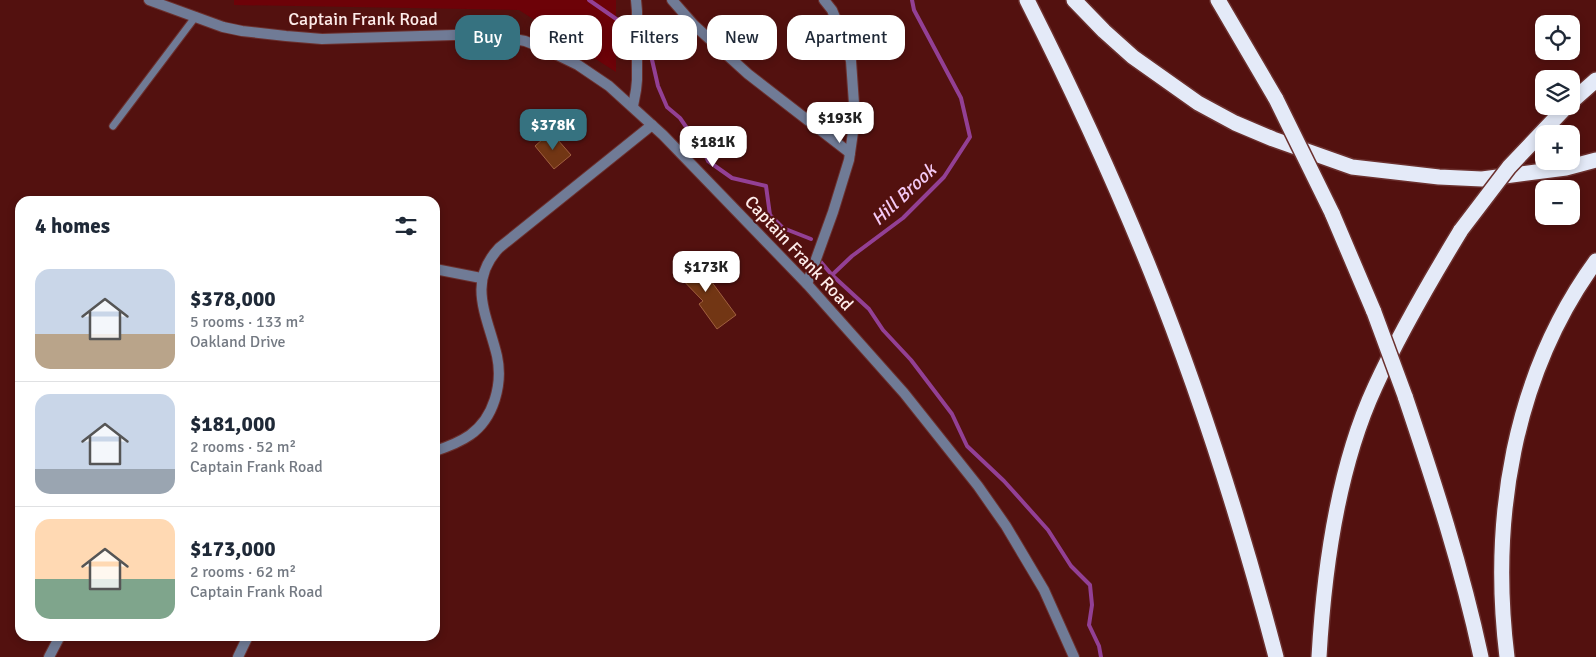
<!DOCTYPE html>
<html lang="en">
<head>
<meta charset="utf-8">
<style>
	:root { --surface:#fff; --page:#f6f6f7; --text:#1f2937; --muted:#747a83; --line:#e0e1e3; --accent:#367280 }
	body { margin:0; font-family:Signika,sans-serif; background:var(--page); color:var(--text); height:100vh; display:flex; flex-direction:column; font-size:19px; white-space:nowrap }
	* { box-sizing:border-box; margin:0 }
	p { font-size:16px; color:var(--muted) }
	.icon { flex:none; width:28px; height:28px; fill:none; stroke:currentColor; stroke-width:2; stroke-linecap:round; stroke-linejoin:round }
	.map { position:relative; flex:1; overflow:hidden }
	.details { position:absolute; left:15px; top:196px; width:425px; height:445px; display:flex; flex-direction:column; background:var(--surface); border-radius:15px; box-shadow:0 2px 8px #0003 }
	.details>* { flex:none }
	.hud { position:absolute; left:455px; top:15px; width:475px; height:45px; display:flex; gap:10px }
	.tools { position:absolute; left:1535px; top:15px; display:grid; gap:10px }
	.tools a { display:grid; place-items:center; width:45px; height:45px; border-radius:10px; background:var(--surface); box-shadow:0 2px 8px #0003; font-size:25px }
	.price { position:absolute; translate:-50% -42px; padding:0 11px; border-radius:10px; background:#fff; color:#222; font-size:16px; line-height:32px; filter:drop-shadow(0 1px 2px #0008) }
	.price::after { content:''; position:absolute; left:50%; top:30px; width:15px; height:11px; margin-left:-8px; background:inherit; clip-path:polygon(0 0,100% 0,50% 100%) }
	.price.on { background:var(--accent); color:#fff }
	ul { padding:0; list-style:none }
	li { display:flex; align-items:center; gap:15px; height:125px; padding:0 20px }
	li+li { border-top:1px solid var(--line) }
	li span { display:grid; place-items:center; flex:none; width:140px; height:100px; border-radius:15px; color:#555 }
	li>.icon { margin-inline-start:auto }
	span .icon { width:60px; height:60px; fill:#fffc; stroke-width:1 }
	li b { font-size:21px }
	h2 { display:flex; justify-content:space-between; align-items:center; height:60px; padding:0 20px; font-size:21px }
	.tag { padding:0 18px; border-radius:15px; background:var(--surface); box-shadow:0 2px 8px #0003; font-size:18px; line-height:45px }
	.tag.on { background:var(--accent); color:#fff }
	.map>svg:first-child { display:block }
</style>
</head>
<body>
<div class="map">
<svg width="1596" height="657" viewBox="0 0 1596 657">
	<rect width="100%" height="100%" fill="#53110f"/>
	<!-- green -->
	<polygon fill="#6d0208" points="234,0 616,0 616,72 519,10 234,5"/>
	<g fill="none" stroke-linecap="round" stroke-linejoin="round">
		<!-- stream -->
		<g stroke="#934095" stroke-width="4">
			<polyline points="589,0 622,23"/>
			<polyline points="646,46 650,51 658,86 667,107 680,118 691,134 699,141 708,161 732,178 766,186 770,215 783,228 811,239"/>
			<polyline points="820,261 832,275 869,309 883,330 911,360 952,414 967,446 1004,481 1048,530 1071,566 1090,585 1092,605 1089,625 1099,646 1101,657"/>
			<polyline points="832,275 852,256 903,218 944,177 970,137 961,98 914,10 912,0"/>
		</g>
	</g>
	<!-- building -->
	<g fill="#723614" stroke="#a1603f">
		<polygon points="551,132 571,155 554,169 535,146"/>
		<polygon points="689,257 712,280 711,281 736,315 717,329 699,304 703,301 674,271"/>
	</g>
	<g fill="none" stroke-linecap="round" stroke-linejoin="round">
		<defs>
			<polyline id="lane" points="113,126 196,16"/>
			<g id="street">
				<polyline points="149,0 223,27 242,31 286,36 322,39 486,34 525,41 543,48 578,65 609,86 663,135 807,284 904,393 978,486 1006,526 1044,590 1074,657"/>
				<polyline points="672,0 694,25 748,74 850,153"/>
				<polyline points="633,106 636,90 637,80 637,11 636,0"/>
				<polyline points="435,269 481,278"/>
				<polyline points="807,284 833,212 849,160 855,118 851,61 846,44 832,10 824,0"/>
				<path d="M 435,451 C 447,447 460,442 470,435 C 494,418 503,384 497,356 C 488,317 466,283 499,248 L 652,125"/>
				<polyline points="49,657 60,636"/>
				<polyline points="238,657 248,636"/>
			</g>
			<g id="highway">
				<path d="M 1027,0 C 1072,89 1114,180 1151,272 C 1201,397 1242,527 1276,657"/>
				<polyline points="1074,0 1104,31 1133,57 1198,103 1235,123 1273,139 1352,167 1439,177 1482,179 1566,168 1596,160"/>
				<polyline points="1218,0 1276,99"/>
				<polyline points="1571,102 1596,80"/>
				<polyline points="1332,213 1374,312"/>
				<path d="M 1405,396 C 1434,482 1462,568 1481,657"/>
				<path d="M 1319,657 C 1324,569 1338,467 1375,387 C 1400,332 1430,281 1461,230"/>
				<path d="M 1507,657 C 1490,520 1513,375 1596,261"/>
			</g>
		</defs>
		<!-- lane casing -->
		<use href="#lane" stroke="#6b302e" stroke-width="9"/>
		<!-- street casing -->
		<use href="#street" stroke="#6b302e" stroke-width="12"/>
		<!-- highway casing -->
		<use href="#highway" stroke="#6b302e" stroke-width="18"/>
		<!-- lane -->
		<use href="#lane" stroke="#707b96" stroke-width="7"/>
		<!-- street -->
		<use href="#street" stroke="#707b96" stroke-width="10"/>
		<!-- highway -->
		<use href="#highway" stroke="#e4eaf8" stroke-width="15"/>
		<defs>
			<g id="highway-bridge">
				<polyline points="1276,99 1332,213"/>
				<polyline points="1461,230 1509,167 1567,106"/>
				<polyline points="1374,312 1405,396"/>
			</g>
		</defs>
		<!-- highway-bridge casing -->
		<use href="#highway-bridge" stroke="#6b302e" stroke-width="18" stroke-linecap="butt"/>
		<!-- highway-bridge -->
		<use href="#highway-bridge" stroke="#e4eaf8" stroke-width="15"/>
	</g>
	<g text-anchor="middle" stroke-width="4.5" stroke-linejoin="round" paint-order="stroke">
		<!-- street labels -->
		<g font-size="18" fill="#fdebe9" stroke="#53110f">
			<text x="363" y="25">Captain Frank Road</text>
			<text transform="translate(799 253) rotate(47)" y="6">Captain Frank Road</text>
		</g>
		<!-- water labels -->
		<g font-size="19" font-style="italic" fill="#f4c9f4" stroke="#53110f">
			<text transform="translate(903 194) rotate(-43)" y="7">Hill Brook</text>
		</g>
	</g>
</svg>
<div class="tools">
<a><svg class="icon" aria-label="locate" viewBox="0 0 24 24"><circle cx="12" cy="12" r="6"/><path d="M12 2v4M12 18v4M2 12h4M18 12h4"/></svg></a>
<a><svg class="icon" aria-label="layers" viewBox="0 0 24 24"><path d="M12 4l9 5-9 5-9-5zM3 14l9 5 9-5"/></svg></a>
<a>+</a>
<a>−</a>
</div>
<b class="price" style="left:840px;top:144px">$193K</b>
<b class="price on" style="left:553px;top:151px">$378K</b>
<b class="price" style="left:713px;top:168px">$181K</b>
<b class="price" style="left:706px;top:293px">$173K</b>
<div class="hud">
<a class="tag on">Buy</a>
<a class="tag">Rent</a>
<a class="tag">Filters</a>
<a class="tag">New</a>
<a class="tag">Apartment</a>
</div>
<section class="details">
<h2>4 homes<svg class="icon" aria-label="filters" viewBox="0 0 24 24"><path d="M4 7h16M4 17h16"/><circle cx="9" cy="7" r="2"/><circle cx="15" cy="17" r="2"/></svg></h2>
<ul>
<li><span style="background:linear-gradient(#c9d6e8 65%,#b9a48a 0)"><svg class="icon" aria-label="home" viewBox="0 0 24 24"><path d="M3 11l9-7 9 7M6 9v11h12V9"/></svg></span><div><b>$378,000</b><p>5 rooms · 133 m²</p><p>Oakland Drive</p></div></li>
<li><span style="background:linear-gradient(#c9d6e8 75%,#9aa5b1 0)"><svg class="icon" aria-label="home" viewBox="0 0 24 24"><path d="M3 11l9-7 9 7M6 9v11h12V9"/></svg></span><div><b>$181,000</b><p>2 rooms · 52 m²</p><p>Captain Frank Road</p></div></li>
<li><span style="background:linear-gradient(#ffd9b3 60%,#7fa58c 0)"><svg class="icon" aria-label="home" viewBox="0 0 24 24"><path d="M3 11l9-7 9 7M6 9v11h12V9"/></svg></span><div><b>$173,000</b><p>2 rooms · 62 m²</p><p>Captain Frank Road</p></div></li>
</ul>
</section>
</div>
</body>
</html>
